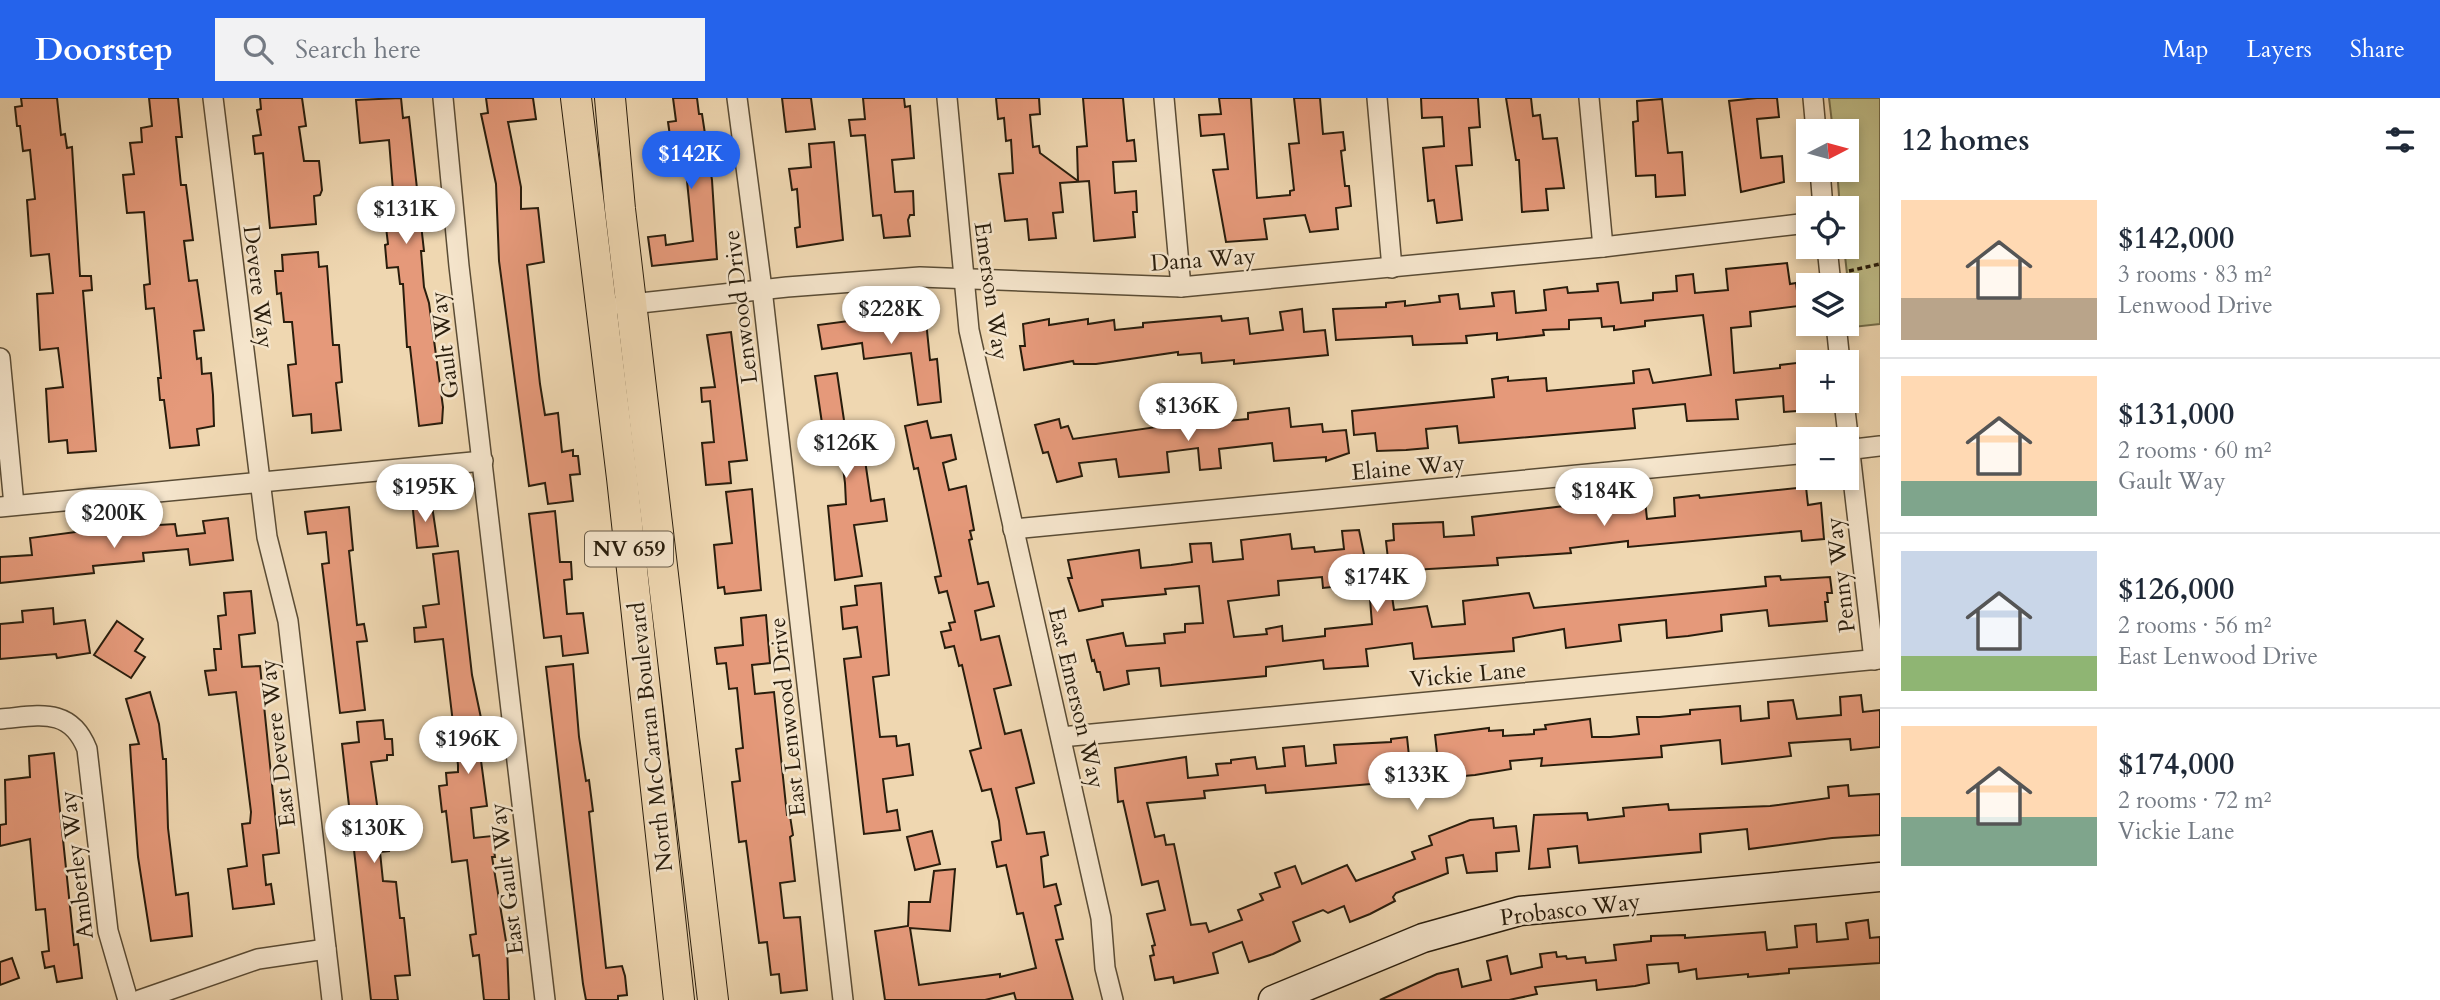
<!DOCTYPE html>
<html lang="en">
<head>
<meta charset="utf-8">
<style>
	:root { --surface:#fff; --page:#f2f2f3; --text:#1f2937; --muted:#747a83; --line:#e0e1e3; --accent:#2563eb }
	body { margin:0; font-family:Cardo,serif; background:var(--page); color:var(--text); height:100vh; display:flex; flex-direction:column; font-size:26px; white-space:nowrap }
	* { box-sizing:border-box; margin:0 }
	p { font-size:23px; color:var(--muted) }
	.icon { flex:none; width:38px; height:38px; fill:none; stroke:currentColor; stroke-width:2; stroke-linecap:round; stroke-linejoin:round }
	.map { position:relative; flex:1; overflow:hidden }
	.sheet { display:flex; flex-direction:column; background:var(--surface); width:560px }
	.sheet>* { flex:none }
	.needle { width:46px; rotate:84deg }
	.fabs { position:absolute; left:1796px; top:21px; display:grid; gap:14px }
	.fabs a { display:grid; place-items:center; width:63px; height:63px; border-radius:0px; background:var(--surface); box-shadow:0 4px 10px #0003; font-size:35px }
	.price { position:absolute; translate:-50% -60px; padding:0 16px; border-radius:24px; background:#fff; color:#222; font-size:23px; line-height:46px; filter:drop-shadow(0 2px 4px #0008) }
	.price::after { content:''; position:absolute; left:50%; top:42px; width:21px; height:16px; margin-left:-10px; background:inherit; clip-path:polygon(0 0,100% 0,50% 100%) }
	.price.on { background:var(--accent); color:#fff }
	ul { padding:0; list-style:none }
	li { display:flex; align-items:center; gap:21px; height:175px; padding:0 21px }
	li+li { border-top:2px solid var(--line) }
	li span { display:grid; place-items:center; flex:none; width:196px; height:140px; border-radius:0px; color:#555 }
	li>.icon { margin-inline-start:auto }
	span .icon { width:84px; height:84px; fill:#fffc; stroke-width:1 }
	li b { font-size:30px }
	h2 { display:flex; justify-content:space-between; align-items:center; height:84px; padding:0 21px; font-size:30px }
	header { display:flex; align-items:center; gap:42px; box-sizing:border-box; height:98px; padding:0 35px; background:var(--accent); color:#fff }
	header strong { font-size:33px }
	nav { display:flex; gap:38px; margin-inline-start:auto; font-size:24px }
	.search { width:490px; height:63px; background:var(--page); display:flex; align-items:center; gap:18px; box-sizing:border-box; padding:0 24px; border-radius:0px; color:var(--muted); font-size:26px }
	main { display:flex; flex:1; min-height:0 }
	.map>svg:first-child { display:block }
</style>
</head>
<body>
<header>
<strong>Doorstep</strong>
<div class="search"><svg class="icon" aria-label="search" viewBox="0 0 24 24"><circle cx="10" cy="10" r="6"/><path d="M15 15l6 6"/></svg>Search here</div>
<nav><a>Map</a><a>Layers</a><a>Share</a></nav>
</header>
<main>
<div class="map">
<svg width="1880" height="902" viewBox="0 0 1880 902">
	<rect width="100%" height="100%" fill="#efd7b1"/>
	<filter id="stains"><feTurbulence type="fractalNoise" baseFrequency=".00286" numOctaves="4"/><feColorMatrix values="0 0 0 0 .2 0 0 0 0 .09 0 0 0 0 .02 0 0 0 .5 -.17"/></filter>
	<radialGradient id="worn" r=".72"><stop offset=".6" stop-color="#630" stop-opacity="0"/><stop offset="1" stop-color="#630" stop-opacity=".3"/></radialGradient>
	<!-- green -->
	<polygon fill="#bfbd88" stroke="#746d4a" stroke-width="2" points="1829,0 1880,0 1880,226 1853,229 1844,149 1846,110 1840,110 1837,72 1846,72 1846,33 1833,33"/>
	<!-- building -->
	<g fill="#e5997a" stroke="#291d0c" stroke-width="2">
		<polygon points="21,0 57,0 61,37 65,36 67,50 72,49 80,178 91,178 92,192 83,193 96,353 68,355 67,342 49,344 46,291 63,289 58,250 40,252 37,196 53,195 49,156 31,158 27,102 35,101 30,52 23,53 20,28 17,28 15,9 22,8"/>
		<polygon points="149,0 178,0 182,39 176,39 181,87 186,87 193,142 184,143 189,183 197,182 204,232 194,233 197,261 201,260 202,276 211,275 213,297 214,328 197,331 199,347 170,350 164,302 160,302 158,280 161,280 154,210 146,211 144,187 150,186 144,114 127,115 123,77 134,76 130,45 142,44 141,30 152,28"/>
		<polygon points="260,0 302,0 306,28 299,29 304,63 319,63 322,92 320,97 314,98 316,126 270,130 263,55 255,56 253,38 261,37 257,12 261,11"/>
		<polygon points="401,0 403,20 409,19 424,153 421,153 424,189 429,205 443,309 442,325 419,328 410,249 407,249 403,186 400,186 398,169 387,170 385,147 388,146 382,95 393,93 389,42 360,45 356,2"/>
		<polygon points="486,0 533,0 536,21 508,24 521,89 521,111 538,110 544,164 527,167 540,286 545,317 558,315 562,354 573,352 573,358 578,358 580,376 570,377 573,403 548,406 545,385 529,388 499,163 496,86 481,16 488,15"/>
		<polygon points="673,0 697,0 699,16 702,16 712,82 717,161 652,168 648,139 665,137 666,147 693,143 683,43 671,45 668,24 676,23"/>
		<polygon points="782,0 811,0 815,31 786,34"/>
		<polygon points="863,0 904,0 905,9 910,8 914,60 892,62 895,94 913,93 914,117 910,117 908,122 910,138 884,140 881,117 873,118 865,37 851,38 849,22 865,21"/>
		<polygon points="996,0 1039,0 1040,16 1030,17 1033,49 1039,48 1040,55 1078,83 1077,49 1087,48 1083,0 1123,0 1127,43 1134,42 1136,63 1113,64 1115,95 1136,93 1137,114 1133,114 1135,139 1094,143 1089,83 1060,85 1063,114 1053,115 1056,140 1029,142 1027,121 1005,123 999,76 1013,75 1011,42 1006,43 1004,20 998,21"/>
		<polygon points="1219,0 1251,0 1257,100 1290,97 1290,93 1294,92 1289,46 1299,45 1294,0 1320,0 1323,36 1343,34 1345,52 1341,53 1345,88 1349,88 1351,108 1336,110 1338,131 1310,134 1305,117 1264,121 1267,141 1226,144 1213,72 1228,71 1224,36 1201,38 1199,17 1221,16"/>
		<polygon points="1421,0 1478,0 1480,29 1469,30 1472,67 1456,68 1462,122 1437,125 1434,102 1428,103 1423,50 1444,48 1442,19 1422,20"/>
		<polygon points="1506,0 1531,0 1533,18 1540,17 1543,41 1557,40 1564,90 1546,91 1548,112 1522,114 1519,62 1516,62"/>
		<polygon points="1757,0 1777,0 1779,19 1757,21 1761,60 1782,58 1784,84 1741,94 1729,3"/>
		<polygon points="1662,1 1668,55 1682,54 1685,97 1656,99 1655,77 1636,78 1633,24 1638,23 1637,3"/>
		<polygon points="834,44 843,142 797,149 795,130 800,129 797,91 792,92 789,71 811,69 809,46"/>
		<polygon points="318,154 319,169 327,168 333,247 339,247 342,284 336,285 341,332 312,335 311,316 293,318 288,267 296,266 292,224 284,224 281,195 277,196 275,173 283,173 282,157"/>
		<polygon points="1787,165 1790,186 1796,185 1799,208 1750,214 1751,228 1731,230 1734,275 1780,270 1780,267 1805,264 1810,312 1784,314 1783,298 1736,302 1738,321 1687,323 1685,306 1633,311 1635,330 1459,345 1457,328 1426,331 1428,350 1406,352 1377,353 1375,335 1354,337 1352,313 1494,299 1492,281 1508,279 1508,283 1546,280 1547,293 1634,285 1633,273 1649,271 1653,285 1711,277 1703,217 1645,223 1645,228 1614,232 1614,228 1602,229 1601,220 1569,222 1569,231 1543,232 1544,237 1497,242 1497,235 1466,238 1467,245 1413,247 1412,238 1336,242 1333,211 1386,209 1386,205 1405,203 1405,208 1440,204 1439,198 1458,196 1460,211 1494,208 1492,195 1514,193 1516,215 1546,212 1544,192 1567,189 1568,195 1598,193 1597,186 1618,184 1621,205 1653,202 1653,195 1677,193 1676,178 1693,176 1695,195 1728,192 1726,171"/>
		<polygon points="1302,211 1304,234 1325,232 1328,257 1234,266 1234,262 1202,265 1201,255 1178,257 1178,254 1096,266 1074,266 1073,263 1024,272 1020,248 1025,248 1023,226 1049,221 1049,227 1088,221 1088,226 1114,222 1115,232 1143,229 1143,225 1221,218 1222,223 1248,220 1250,236 1283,232 1280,214"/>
		<polygon points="925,213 930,262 937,261 941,304 918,307 911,255 864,261 862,245 822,251 818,227"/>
		<polygon points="731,234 747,362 729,364 731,385 706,387 702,345 714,344 710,303 702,304 701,290 715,289 707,237"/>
		<polygon points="837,275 845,329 860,328 871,403 884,401 887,423 854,427 862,478 835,482 828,408 846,406 845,385 841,355 820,357 817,333 823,332 815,278"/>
		<polygon points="1289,310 1291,329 1322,326 1323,334 1346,332 1349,355 1326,363 1326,359 1274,363 1272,345 1219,351 1221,370 1200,372 1198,350 1167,354 1169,374 1119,379 1116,361 1079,365 1082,378 1057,384 1048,354 1043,355 1035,327 1059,321 1061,330 1068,328 1073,341 1171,327 1170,319 1203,315 1205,325 1248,321 1248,315"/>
		<polygon points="927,323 931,340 951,337 956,361 943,365 949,392 966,388 974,432 970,433 972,441 969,442 978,486 988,484 994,508 975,513 981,542 999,538 1011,587 994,591 1005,636 1021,632 1029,664 1034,685 1016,690 1027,736 1044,734 1048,757 1041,759 1044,789 1056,786 1061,806 1055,808 1063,841 1056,842 1073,902 1016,902 1014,895 985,902 885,902 875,833 908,828 909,804 930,804 934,773 955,771 950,833 910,830 919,887 1000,876 1000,879 1036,870 1023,815 1017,816 1006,767 997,769 992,744 1001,742 999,723 991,691 982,693 970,653 981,650 962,567 959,568 954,548 945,550 941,534 951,532 949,525 955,524 947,493 939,495 935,479 941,478 918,370 914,371 905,328"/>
		<polygon points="1806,389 1808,407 1821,405 1824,441 1802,443 1801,433 1628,449 1628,443 1570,450 1571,455 1497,460 1498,467 1412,472 1411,468 1389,470 1386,443 1394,442 1393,426 1443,424 1444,439 1474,437 1472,419 1607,403 1616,406 1645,402 1647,421 1675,418 1674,400 1699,397 1700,400"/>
		<polygon points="752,391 761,492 725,496 724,489 718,490 714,447 732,445 726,394"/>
		<polygon points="431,401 438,448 417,450 412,403"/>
		<polygon points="349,409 353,452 349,453 357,527 364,526 367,543 357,544 365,612 340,615 322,466 329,465 326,434 308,436 305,414"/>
		<polygon points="555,413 560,464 571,464 572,481 564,482 567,516 583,515 588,555 563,558 561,538 544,540 529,416"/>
		<polygon points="228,420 233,462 190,467 188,451 143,455 144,463 93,468 94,475 0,485 0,459 32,457 30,440 106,430 175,426 177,438 205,435 203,423"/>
		<polygon points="1359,432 1370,485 1323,490 1322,479 1278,483 1279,497 1228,503 1234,539 1267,536 1266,531 1282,528 1283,543 1325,538 1325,531 1372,526 1370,501 1392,498 1394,512 1427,508 1432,529 1465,526 1463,503 1529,495 1534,510 1766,488 1765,479 1780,478 1781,482 1830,479 1832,495 1827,495 1828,504 1825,504 1827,523 1769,528 1767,512 1721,517 1722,533 1688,538 1667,540 1666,522 1619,527 1621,543 1566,550 1564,531 1513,540 1514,553 1414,561 1412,545 1366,551 1368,568 1324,571 1323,562 1266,569 1266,578 1161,588 1159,570 1127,573 1129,586 1104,592 1100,574 1097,574 1094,562 1092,563 1087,542 1123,535 1126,548 1165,545 1164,536 1185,534 1185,526 1203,525 1199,488 1165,491 1166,496 1102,502 1103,508 1079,513 1068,480 1072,480 1068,462 1139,452 1141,470 1171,467 1192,464 1190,446 1211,445 1213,464 1243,461 1241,442 1290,436 1292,451 1314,449 1315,454 1344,451 1342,433"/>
		<polygon points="458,453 472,577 481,620 483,654 480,655 487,708 471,710 474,740 492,738 495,759 492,759 507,849 509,902 484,902 479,857 473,858 470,837 476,836 467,762 452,764 446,713 442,714 439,688 447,687 446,675 458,674 458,667 443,541 415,544 414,530 426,529 423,508 439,506 433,456"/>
		<polygon points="881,485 889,577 873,579 880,639 896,638 897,648 909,646 913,677 883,681 887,714 897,712 900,732 864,736 844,561 861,559 857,529 843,531 841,509 857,507 855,488"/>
		<polygon points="251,493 255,535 239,537 242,569 260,568 279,755 263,757 266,787 271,786 274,806 233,811 228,771 247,768 242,726 250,725 251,714 236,594 209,597 205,573 216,572 214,551 221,551 218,518 226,517 224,495"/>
		<polygon points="53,510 54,526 85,522 90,555 57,560 56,556 0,561 0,526 23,524 22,513"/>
		<polygon points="766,517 770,565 752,567 755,596 774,594 787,717 790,718 793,737 790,739 795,783 780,785 784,820 800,819 807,892 781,895 779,876 771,877 767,844 759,845 746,743 739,744 732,684 740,683 736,651 743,650 737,590 729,591 726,565 717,566 715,550 743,547 741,520"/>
		<polygon points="117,523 143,541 135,553 145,559 131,580 94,557"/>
		<polygon points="573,566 579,639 586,683 589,682 593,713 589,714 606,870 622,868 625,878 627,897 618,898 618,902 586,902 583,886 546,569"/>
		<polygon points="150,594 159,626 163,661 166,661 168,730 176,797 188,795 192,838 151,843 138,759 131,663 130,647 139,646 126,601"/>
		<polygon points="1861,597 1863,614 1880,612 1880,649 1851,652 1850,641 1789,645 1791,658 1722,666 1720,642 1661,648 1662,659 1541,668 1542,660 1510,663 1511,671 1475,677 1266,695 1265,687 1204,693 1205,700 1147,705 1155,739 1164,737 1166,747 1174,746 1191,827 1206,825 1209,834 1242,822 1238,812 1263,802 1260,796 1280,789 1275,775 1295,768 1302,786 1347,767 1356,783 1415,761 1412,754 1432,747 1429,738 1470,722 1493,720 1494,730 1516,728 1519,753 1496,755 1497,773 1467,775 1463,757 1446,760 1448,775 1396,795 1393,799 1395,803 1370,816 1350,824 1344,808 1328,815 1323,812 1293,824 1300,843 1273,856 1249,864 1242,844 1213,855 1218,875 1174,885 1173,879 1155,882 1150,858 1154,857 1152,848 1155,847 1147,816 1165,812 1158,783 1142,787 1123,703 1118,704 1115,670 1186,659 1188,680 1218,677 1216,666 1231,665 1231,662 1255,659 1257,671 1285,668 1283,650 1304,648 1306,668 1336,665 1334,647 1391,644 1391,641 1407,639 1409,658 1437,655 1435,637 1489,630 1489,633 1503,632 1503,638 1534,636 1534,632 1546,631 1545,627 1590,621 1592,639 1610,639 1639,636 1637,619 1659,619 1690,616 1690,612 1740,608 1741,623 1769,620 1768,604 1793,602 1797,621 1841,617 1840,599"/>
		<polygon points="383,622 385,641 392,641 393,657 387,657 387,662 371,664 381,735 386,734 389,753 380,754 383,783 396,784 400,820 404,820 410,877 395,878 398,902 371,902 342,646 359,644 357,624"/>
		<polygon points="54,655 74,847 78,846 82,880 57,884 54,868 45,870 42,854 49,853 45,811 36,812 30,741 0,748 0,727 6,726 5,682 30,679 29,658"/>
		<polygon points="1848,687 1849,698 1880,696 1880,737 1832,740 1749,751 1747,731 1700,736 1701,754 1579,765 1577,748 1548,751 1550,769 1529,771 1534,717 1587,715 1588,722 1624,718 1623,710 1668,706 1669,712 1770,708 1829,700 1828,689"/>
		<polygon points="932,733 940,766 915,772 907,739"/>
		<polygon points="1868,822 1870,840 1880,839 1880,865 1789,871 1789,875 1748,879 1748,876 1697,881 1696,871 1679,874 1678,865 1647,867 1649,885 1635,888 1597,892 1596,882 1535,889 1537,896 1509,902 1380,902 1437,876 1458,871 1462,889 1491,882 1487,863 1507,858 1511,876 1542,869 1540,856 1556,854 1557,859 1566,858 1567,861 1585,859 1586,865 1616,862 1614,847 1651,843 1651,838 1685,837 1685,840 1765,834 1767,852 1797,849 1795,828 1816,826 1817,844 1848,841 1846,825"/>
		<polygon points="12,860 19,880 0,887 0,864"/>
	</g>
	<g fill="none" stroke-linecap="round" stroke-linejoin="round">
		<defs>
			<g id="street">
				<polyline points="213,0 267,439 288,523 332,902"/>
				<polyline points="443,0 459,168 545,902"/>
				<polyline points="737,0 762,191 843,902"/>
				<polyline points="947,0 969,232 1101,820 1105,870 1113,902"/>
				<polyline points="1164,0 1181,189"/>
				<polyline points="1377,0 1392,170"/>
				<polyline points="1589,0 1603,149"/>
				<polyline points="1813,0 1816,33"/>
				<polyline points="1820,72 1823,110"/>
				<polyline points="1827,149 1831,187"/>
				<polyline points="622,207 787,189 920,179 1181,189 1603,149 1808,125"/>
				<polyline points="1836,226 1840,264"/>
				<polyline points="0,260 14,407"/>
				<polyline points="1844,303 1874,562"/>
				<polyline points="1846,352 1880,348"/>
				<polyline points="0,409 483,363"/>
				<polyline points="1013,431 1808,355"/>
				<path d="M 0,621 C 38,618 70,608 87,651 L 108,833 L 128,902"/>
				<polyline points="1061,639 1880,561"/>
				<polyline points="140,902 258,861 326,851"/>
			</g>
			<polyline id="secondary" points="1273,902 1423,840 1520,813 1880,779"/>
			<g id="primary">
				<polyline points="576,0 622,380 679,902"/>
				<polyline points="610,0 620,111 713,902"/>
			</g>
		</defs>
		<!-- street casing -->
		<use href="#street" stroke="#5a4c35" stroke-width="22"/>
		<!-- secondary casing -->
		<use href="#secondary" stroke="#291d0c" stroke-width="31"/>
		<!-- primary casing -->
		<use href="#primary" stroke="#291d0c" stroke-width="32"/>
		<!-- path -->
		<polyline stroke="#291d0c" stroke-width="3.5" stroke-dasharray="5 3.5" stroke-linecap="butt" points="1849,173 1880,166"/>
		<!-- street -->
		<use href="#street" stroke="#f5e5cc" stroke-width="19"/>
		<!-- secondary -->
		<use href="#secondary" stroke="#f5e5cc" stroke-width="28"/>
		<!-- primary -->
		<use href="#primary" stroke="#efd7b1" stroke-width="30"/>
	</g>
	<g text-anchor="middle" stroke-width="5" stroke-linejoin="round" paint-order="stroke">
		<!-- shield labels -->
		<rect fill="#f5e5cc" stroke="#665946" stroke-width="2" x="585" y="433.5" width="88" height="35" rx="5"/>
		<g font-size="21" font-weight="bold" fill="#291d0c">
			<text x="629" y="458">NV 659</text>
		</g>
		<!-- street labels -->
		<g font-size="23" fill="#291d0c" stroke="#f5e5cc">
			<text transform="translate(1203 161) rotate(-4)" y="8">Dana Way</text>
			<text transform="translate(259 189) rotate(83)" y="8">Devere Way</text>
			<text transform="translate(992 193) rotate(82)" y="8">Emerson Way</text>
			<text transform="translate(740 209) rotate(-97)" y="8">Lenwood Drive</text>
			<text transform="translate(444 247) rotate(-97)" y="8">Gault Way</text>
			<text transform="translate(1408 369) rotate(-5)" y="8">Elaine Way</text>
			<text transform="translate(1840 477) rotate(-97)" y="8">Penny Way</text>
			<text transform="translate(1468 576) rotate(-5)" y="8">Vickie Lane</text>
			<text transform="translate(1077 600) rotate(77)" y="8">East Emerson Way</text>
			<text transform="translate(787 619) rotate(-96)" y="8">East Lenwood Drive</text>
			<text transform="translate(650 639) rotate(-96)" y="8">North McCarran Boulevard</text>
			<text transform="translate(277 645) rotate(-97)" y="8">East Devere Way</text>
			<text transform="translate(76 767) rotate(-97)" y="8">Amberley Way</text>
			<text transform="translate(506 781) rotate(-97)" y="8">East Gault Way</text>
			<text transform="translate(1570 811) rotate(-7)" y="8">Probasco Way</text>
		</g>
	</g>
	<rect width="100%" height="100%" filter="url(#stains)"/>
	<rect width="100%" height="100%" fill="url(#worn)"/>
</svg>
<div class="fabs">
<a><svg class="needle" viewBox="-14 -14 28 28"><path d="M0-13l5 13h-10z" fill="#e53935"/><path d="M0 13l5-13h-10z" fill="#747a83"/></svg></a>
<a><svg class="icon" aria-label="locate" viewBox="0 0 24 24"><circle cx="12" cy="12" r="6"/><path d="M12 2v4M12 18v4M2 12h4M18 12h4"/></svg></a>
<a><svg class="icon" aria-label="layers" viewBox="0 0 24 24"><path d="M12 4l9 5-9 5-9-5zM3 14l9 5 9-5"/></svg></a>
<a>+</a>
<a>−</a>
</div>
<b class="price on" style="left:691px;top:93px">$142K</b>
<b class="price" style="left:406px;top:148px">$131K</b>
<b class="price" style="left:891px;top:248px">$228K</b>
<b class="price" style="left:1188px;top:345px">$136K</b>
<b class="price" style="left:846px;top:382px">$126K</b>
<b class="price" style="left:425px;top:426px">$195K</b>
<b class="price" style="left:1604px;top:430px">$184K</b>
<b class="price" style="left:114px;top:452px">$200K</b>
<b class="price" style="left:1377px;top:516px">$174K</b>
<b class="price" style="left:468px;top:678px">$196K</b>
<b class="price" style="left:1417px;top:714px">$133K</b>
<b class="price" style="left:374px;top:767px">$130K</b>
</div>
<section class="sheet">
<h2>12 homes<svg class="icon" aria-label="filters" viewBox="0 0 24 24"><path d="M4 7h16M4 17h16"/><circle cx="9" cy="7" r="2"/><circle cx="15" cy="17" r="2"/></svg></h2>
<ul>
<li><span style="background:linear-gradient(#ffd9b3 70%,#b9a48a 0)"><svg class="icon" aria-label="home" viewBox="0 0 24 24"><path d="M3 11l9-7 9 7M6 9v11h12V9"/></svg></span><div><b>$142,000</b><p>3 rooms · 83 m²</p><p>Lenwood Drive</p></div></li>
<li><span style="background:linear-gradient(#ffd9b3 75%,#7fa58c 0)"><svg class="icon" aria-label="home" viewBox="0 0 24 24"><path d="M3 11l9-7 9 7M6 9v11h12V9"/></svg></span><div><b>$131,000</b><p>2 rooms · 60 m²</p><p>Gault Way</p></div></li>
<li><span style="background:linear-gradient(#c9d6e8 75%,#8fb573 0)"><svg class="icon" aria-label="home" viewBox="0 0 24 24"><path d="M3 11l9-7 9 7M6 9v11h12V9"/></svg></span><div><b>$126,000</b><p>2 rooms · 56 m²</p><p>East Lenwood Drive</p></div></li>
<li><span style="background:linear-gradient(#ffd9b3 65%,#7fa58c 0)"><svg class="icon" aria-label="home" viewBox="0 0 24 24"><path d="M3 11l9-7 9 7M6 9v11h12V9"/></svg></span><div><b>$174,000</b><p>2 rooms · 72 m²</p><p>Vickie Lane</p></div></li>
</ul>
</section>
</main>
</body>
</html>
